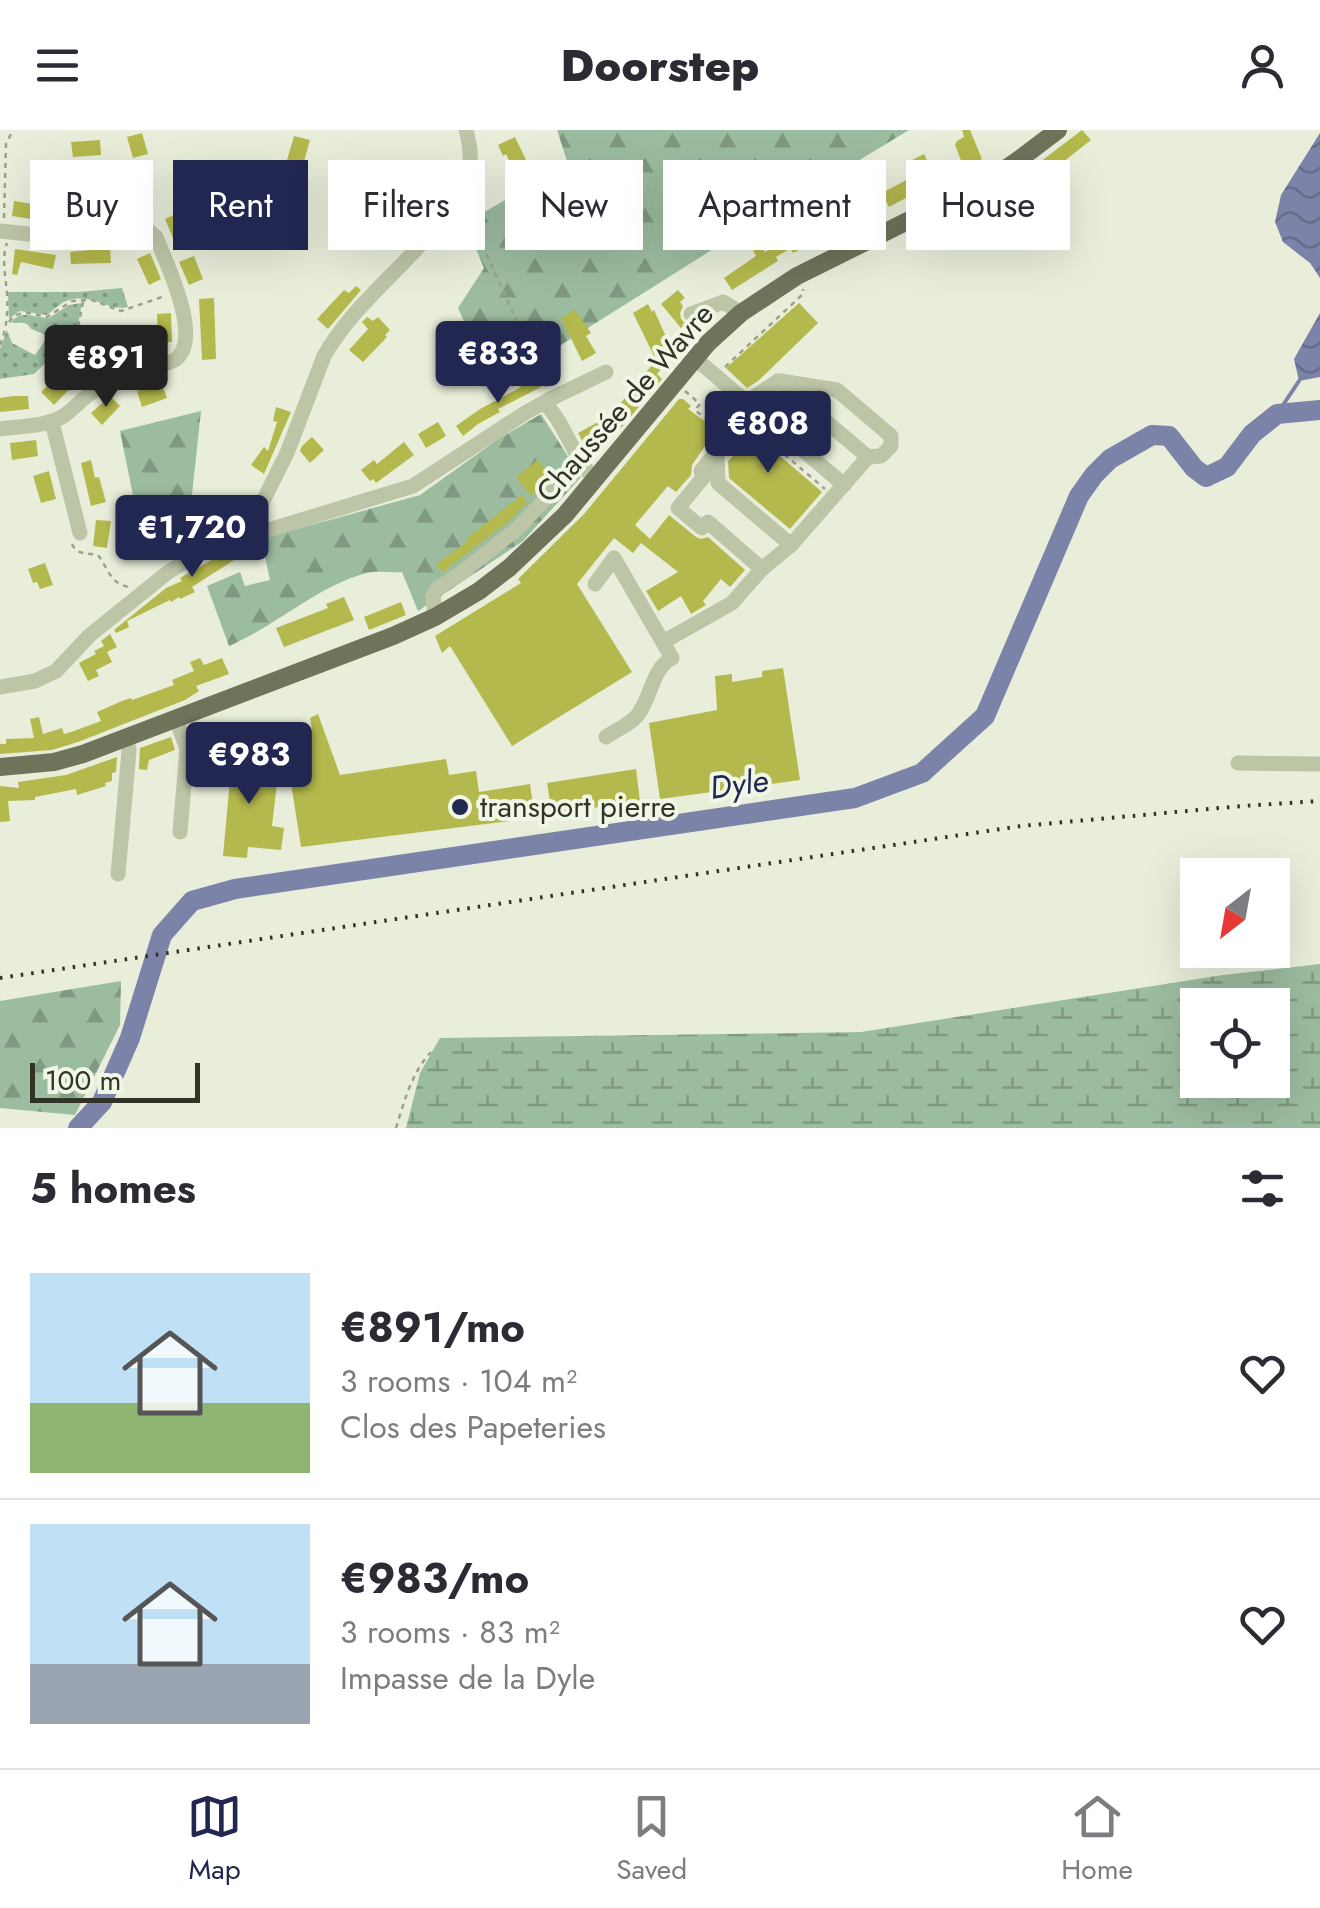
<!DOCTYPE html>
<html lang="en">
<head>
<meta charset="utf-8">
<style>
	:root { --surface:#fff; --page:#f2f2f3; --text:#2b2b33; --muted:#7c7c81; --line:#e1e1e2; --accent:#212750 }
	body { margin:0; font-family:Jost,sans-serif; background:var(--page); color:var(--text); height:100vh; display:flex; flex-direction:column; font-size:38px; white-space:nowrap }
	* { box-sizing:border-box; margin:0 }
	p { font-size:32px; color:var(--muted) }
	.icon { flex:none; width:55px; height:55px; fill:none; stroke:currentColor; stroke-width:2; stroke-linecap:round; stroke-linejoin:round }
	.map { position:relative; height:998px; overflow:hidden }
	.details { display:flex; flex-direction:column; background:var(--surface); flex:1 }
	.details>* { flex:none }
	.banner { position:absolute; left:30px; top:30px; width:1260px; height:90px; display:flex; gap:20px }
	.needle { width:65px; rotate:211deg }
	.tools { position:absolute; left:1180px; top:728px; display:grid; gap:20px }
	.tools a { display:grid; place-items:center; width:110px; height:110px; border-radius:0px; background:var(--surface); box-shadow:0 10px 40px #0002; font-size:50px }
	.scale { position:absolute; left:30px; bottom:25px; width:170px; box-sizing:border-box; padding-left:10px; border:5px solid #313327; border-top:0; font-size:28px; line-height:35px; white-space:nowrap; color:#313327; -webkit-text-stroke:8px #f1f7e6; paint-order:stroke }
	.price { position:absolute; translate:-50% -85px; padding:0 22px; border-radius:10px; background:var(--accent); color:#fff; font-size:32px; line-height:65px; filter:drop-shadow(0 2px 5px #0008) }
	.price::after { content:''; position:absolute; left:50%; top:60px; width:30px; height:22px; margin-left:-15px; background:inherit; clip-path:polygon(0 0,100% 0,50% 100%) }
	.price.active { background:#222; color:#fff }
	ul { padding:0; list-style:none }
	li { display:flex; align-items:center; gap:30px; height:250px; padding:0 30px }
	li+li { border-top:2px solid var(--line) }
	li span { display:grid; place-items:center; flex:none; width:280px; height:200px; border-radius:0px; color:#555 }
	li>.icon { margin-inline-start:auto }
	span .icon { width:120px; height:120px; fill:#fffc; stroke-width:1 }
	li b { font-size:42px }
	h2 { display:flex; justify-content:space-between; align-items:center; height:120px; padding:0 30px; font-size:42px }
	.chip { padding:0 35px; border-radius:0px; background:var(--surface); box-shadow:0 10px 40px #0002; font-size:35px; line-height:90px }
	.chip.active { background:var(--accent); color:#fff }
	header { display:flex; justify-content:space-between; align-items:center; height:130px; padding:0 30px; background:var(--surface); font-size:45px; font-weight:800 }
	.tabs { display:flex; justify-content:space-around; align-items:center; height:140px; border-top:2px solid var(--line); background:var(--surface); font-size:28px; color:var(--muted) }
	.tabs a { display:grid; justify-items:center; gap:5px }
	.tabs .active { color:var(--accent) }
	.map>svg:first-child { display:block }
</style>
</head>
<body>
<header><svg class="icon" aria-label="menu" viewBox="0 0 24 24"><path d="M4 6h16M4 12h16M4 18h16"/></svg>Doorstep<svg class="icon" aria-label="person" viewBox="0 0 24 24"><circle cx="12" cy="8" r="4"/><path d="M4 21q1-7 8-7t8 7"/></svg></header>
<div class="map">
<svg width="1320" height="998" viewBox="0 0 1320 998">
	<defs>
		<pattern id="grass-dots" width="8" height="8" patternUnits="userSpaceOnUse" patternTransform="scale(2.5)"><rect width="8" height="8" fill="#9cbca0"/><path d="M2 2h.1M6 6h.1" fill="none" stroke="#809982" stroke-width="1.8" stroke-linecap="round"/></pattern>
		<pattern id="forest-firs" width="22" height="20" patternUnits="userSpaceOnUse" patternTransform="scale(2.5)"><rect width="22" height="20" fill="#9cbca0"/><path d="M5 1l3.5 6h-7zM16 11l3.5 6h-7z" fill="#809982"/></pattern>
		<pattern id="wetland-marsh" width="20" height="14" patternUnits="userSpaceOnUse" patternTransform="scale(2.5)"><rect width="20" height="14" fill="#9cbca0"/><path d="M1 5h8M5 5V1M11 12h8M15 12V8" fill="none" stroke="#809982"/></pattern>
		<pattern id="water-waves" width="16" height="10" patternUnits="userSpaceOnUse" patternTransform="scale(2.5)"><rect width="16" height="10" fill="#7c83a8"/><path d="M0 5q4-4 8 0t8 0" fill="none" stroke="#666c89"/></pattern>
	</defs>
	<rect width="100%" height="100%" fill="#e8eeda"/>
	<!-- grass -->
	<g fill="url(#grass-dots)">
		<path d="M 122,158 L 128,177 C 109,182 94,163 69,170 C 61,172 54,180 47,185 L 20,181 L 9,189 L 8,162 L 79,162 Z"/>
		<path d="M 82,173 L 76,205 L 91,240 L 91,254 L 82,244 L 84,240 L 60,219 L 34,244 L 0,249 L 0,219 L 7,200 L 12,213 L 35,225 L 47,208 L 46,205 L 31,199 C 26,189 18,195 11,192 C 22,179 34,188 49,188 L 69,175 Z"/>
	</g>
	<!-- forest -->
	<g fill="url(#forest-firs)">
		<polygon points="557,0 909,0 726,111 494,257 458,178 484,138 465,93 568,34"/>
		<polygon points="201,281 188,401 146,430 120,301"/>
		<path d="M 541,284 L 581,347 L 523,411 L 418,481 L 402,442 C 390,443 375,440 363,444 C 317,457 274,497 229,516 L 207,456 L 240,442 L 245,456 L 270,450 L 261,409 L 420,365 L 497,310 Z"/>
		<polygon points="121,851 120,895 75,985 0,978 0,871"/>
	</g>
	<!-- wetland -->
	<path fill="url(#wetland-marsh)" fill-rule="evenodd" d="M 1320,834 L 1320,998 L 406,998 L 420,943 L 440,908 L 861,902 L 1223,845 ZM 1198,875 L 1272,875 L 1272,950 L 1198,950 Z"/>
	<!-- water -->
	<g fill="url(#water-waves)">
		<polygon points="1320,3 1320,148 1310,133 1283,112 1275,92 1281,65"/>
		<polygon points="1320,183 1320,247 1299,251 1294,229"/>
	</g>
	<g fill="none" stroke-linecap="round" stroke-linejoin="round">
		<!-- stream -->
		<polyline stroke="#7c83a8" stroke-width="4" points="1277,284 1299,251"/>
		<!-- river -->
		<polyline stroke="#7c83a8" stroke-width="20" points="78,998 102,972 130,908 162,805 192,771 235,759 855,668 922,643 985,586 1079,366 1094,345 1110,329 1152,305 1169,306 1194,338 1206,347 1227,337 1252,304 1277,284 1320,280"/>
	</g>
	<!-- building -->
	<g fill="#b4b94d">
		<polygon points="962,0 970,0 982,29 964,38 955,15 957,11 964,7"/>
		<polygon points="1082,0 1091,10 1063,32 1065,33 1032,57 1023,45"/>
		<polygon points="142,3 148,24 133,28 127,7"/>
		<polygon points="294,6 310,10 303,35 287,30"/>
		<polygon points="515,7 528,34 514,41 506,24 503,26 498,15"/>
		<polygon points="100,10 101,25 73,27 71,12"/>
		<polygon points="924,24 929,34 934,31 940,41 923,50 912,30"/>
		<polygon points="395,36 409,56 396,64 384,43"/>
		<polygon points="910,48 917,62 889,77 882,63"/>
		<polygon points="995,62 1003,75 987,84 985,80 976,85 971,76"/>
		<polygon points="121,68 122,85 81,88 81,92 65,93 63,77 96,74 96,70"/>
		<polygon points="14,71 40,75 37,90 12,86"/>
		<polygon points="178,83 189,107 175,113 165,89"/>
		<polygon points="813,84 825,107 793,123 791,118 776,127 778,131 732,160 724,148 756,126 753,121 761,116 765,122 786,108 781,100 790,93"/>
		<polygon points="110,118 111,133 71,134 70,122"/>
		<polygon points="15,119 56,125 53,139 21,132 17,145 12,144"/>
		<polygon points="150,123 161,149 149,155 137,129"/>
		<polygon points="194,126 203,149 189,155 179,132"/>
		<polygon points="356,156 361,160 328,199 317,189 344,160 349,163"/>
		<polygon points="678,160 685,168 680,172 683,176 680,183 681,189 686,194 681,198 661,174"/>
		<polygon points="214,168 216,229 202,230 199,169"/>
		<polygon points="799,173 818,193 758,251 747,258 726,238"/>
		<polygon points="648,174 652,182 654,180 674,224 657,244 662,249 622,297 585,316 578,303 611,285 656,230 633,183"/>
		<polygon points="575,180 591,203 586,206 596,223 582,231 561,188"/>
		<polygon points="171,183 172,212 158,212 157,184"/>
		<polygon points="367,187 373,191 378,187 390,200 385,205 387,207 363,232 349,220 368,199 362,192"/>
		<polygon points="451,202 456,203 463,211 443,227 435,217"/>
		<polygon points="127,217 133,232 109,242 103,226"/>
		<polygon points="69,234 82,246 54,275 41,262"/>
		<polygon points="534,246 541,257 498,279 500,282 478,294 463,306 456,296 480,279 521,257 519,254"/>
		<polygon points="161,252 167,268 142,277 137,261"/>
		<polygon points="13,266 28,266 29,279 0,282 0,268"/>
		<polygon points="110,266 120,276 102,295 91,283"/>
		<polygon points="679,269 683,269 691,276 688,279 706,292 705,316 692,335 691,345 676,362 668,356 635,395 650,409 669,385 696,407 701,409 708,407 745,440 730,457 721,449 703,471 706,475 691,484 681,466 658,481 646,461 678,442 641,413 633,423 614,408 577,454 632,542 512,616 450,516 442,523 435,506 521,453 518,449 584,384"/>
		<polygon points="276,277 291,282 264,344 251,335 264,317 268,321 277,292 273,291"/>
		<polygon points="730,283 822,362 790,399 729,348 728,331 733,326 728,322 728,317 732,312 728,308 727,301 731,297 724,290"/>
		<polygon points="438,292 446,306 426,318 418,304"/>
		<polygon points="312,307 324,320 310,333 300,321 302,316"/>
		<polygon points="36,310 38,326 12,330 10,313"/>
		<polygon points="404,312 414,325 376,353 373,349 370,351 361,340 374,330 377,334"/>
		<polygon points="91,330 95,348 99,347 106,372 91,376 81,333"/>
		<polygon points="538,330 551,346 531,366 516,347"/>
		<polygon points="49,341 56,369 41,373 33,346"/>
		<polygon points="522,365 527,372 510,390 443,442 436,434 468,411 466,409"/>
		<polygon points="245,367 250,371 243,387 200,409 196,404 216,392 227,381 229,383"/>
		<polygon points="96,390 111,391 107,418 93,416"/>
		<polygon points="247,410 255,421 248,427 245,423 192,457 195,462 180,469 179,467 171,472 170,470 127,491 129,497 116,503 114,500 166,458 182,451 180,448"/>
		<polygon points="45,433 53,455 40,459 37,452 33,453 28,439"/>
		<polygon points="344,467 354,490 284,517 276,498 328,478 326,474"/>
		<polygon points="401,472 406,485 369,500 364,487"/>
		<polygon points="110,504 117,517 107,522 112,532 96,540 99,546 88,551 79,533 96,524 94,521 104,516 101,511"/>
		<polygon points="200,528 204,535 222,528 229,544 196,556 199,561 185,570 78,612 52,620 0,624 0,614 6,614 6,609 34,608 30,589 39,587 43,604 62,598 64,604 74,601 101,591 97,582 122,571 131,568 132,570 174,555 172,550 194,541 190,532"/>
		<polygon points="783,538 800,650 660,669 649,593 717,580 715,546 732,544 732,552 762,547 762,541"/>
		<polygon points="318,584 340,645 446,629 449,645 476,641 479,662 530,654 535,688 301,717 291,653 309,650 293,607 312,599 310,588"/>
		<polygon points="171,607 175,620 149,630 147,640 139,639 140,618"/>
		<polygon points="223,625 266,629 265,651 277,653 272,696 284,698 281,720 248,717 247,728 223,726 230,649 220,648"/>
		<polygon points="117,627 116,642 112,643 112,651 105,653 106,656 77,665 76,659 35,667 35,670 8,671 10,691 0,692 0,656 19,658 18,652 66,645"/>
		<polygon points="636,639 640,671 552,684 547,653"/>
	</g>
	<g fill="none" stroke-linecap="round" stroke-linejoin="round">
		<!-- path -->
		<g stroke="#9ba285" stroke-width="2.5" stroke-dasharray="5 5" stroke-linecap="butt">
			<polyline points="466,79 547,258"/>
			<polyline points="4,88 6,14 13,0"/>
			<polyline points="83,172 77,202 93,245"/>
			<path d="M 9,192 C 19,178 33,184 47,187 L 72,171 L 92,170 L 121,181 L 162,167"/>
			<path d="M 0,215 C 7,198 8,182 7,164 C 6,147 1,129 7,113"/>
			<polyline points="725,237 803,164 803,159"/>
			<polyline points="685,261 700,274 695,280 707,290"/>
			<polyline points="731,279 825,359"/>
			<path d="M 72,414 C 77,425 87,423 98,425 C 108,438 110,454 129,457"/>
			<path d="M 396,998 C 404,972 412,942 431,922"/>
		</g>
		<!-- minor -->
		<g stroke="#bdc5a7" stroke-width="15">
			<path d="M 0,101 L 46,106 L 141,99 L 149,101 L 156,107 C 166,133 204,209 175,230 L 97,259 C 84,266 76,277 65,285 C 47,297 21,296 0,299"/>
			<polyline points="691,184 723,172 741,183"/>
			<polyline points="696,229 844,355"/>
			<polyline points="780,251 837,260 891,306 891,316 881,326 868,327"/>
			<polyline points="548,275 548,270 606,242"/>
			<polyline points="52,292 80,403"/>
			<polyline points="716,297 718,353 791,415"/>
			<polyline points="717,321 701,341 706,344 678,378 702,398 708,392 762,439"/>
			<path d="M 251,395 L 260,400 L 272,399 L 413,356 L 525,283 L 543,273 C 562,285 573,329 595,349"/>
			<path d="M 595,454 L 614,428 L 672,528 C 652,539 652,565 639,583 C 633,593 616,600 606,607"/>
			<polyline points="435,487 433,466 438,458 460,444 518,398 579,333"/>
			<polyline points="663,512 732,473 762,439 791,415 868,327 778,251 748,271"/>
			<path d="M 0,557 L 35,551 L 56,541 L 90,505 L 167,443 L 202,421 L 251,395 L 287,323 L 324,226 C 356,170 412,133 449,79 C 457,67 466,53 469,38 C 472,25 469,12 466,0"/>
			<polyline points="176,589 187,619 180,702"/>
			<polyline points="1238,633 1320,634"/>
			<polyline points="118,744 128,633 129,619 125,608"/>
		</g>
		<!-- major -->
		<polyline stroke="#6f735a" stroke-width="18" points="0,637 54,632 83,624 393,506 435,487 479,461 509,438 565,385 708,213 741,183 797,146 984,53 1017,31 1058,0"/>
		<!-- rail -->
		<polyline stroke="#313327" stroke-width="4" stroke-dasharray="2.5 8" stroke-linecap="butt" points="0,848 1021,696 1242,676 1320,671"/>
	</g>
	<!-- markers -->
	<circle fill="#212750" stroke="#f1f7e6" stroke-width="4" cx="460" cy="677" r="10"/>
	<g text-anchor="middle" stroke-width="8" stroke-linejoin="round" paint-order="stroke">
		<!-- street labels -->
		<g font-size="30" fill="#313327" stroke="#f1f7e6">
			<text transform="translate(625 273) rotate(-49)" y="10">Chaussée de Wavre</text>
		</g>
		<!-- poi labels -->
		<g font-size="30" fill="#313327" stroke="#f1f7e6" text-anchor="start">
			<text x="480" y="687">transport pierre</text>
		</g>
		<!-- water labels -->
		<g font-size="32" font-style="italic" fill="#212750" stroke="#f1f7e6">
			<text transform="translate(739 654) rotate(-8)" y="11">Dyle</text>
		</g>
	</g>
</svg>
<div class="tools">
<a><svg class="needle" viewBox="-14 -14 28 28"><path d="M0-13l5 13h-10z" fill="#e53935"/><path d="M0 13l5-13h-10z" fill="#7c7c81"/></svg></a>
<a><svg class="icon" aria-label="locate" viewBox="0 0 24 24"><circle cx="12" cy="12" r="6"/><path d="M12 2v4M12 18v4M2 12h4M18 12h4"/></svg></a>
</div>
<div class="scale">100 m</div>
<b class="price" style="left:498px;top:276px">€833</b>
<b class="price active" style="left:106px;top:280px">€891</b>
<b class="price" style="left:768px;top:346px">€808</b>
<b class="price" style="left:192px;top:450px">€1,720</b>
<b class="price" style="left:249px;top:677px">€983</b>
<div class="banner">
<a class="chip">Buy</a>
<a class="chip active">Rent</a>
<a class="chip">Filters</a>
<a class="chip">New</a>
<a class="chip">Apartment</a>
<a class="chip">House</a>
</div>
</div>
<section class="details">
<h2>5 homes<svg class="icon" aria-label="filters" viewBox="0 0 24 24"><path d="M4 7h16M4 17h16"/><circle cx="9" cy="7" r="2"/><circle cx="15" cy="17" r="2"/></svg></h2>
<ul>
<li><span style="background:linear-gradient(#bfe0f5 65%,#8fb573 0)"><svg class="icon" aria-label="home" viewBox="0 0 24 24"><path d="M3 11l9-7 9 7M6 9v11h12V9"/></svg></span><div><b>€891/mo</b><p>3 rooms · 104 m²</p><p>Clos des Papeteries</p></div><svg class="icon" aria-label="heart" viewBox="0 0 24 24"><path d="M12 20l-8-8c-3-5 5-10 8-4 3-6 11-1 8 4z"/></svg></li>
<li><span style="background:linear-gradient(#bfe0f5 70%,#9aa5b1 0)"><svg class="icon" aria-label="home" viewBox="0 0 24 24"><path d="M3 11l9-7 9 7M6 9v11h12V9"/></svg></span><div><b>€983/mo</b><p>3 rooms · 83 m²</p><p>Impasse de la Dyle</p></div><svg class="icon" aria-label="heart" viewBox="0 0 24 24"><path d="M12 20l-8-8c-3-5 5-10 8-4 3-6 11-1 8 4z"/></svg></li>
</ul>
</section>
<nav class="tabs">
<a class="active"><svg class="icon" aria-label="map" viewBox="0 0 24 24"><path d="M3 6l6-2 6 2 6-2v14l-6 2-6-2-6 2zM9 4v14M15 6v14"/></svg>Map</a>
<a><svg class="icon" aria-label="saved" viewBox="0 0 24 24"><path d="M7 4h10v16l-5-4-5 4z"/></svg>Saved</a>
<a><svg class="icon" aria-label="home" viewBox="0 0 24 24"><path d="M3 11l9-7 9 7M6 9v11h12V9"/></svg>Home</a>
</nav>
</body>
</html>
